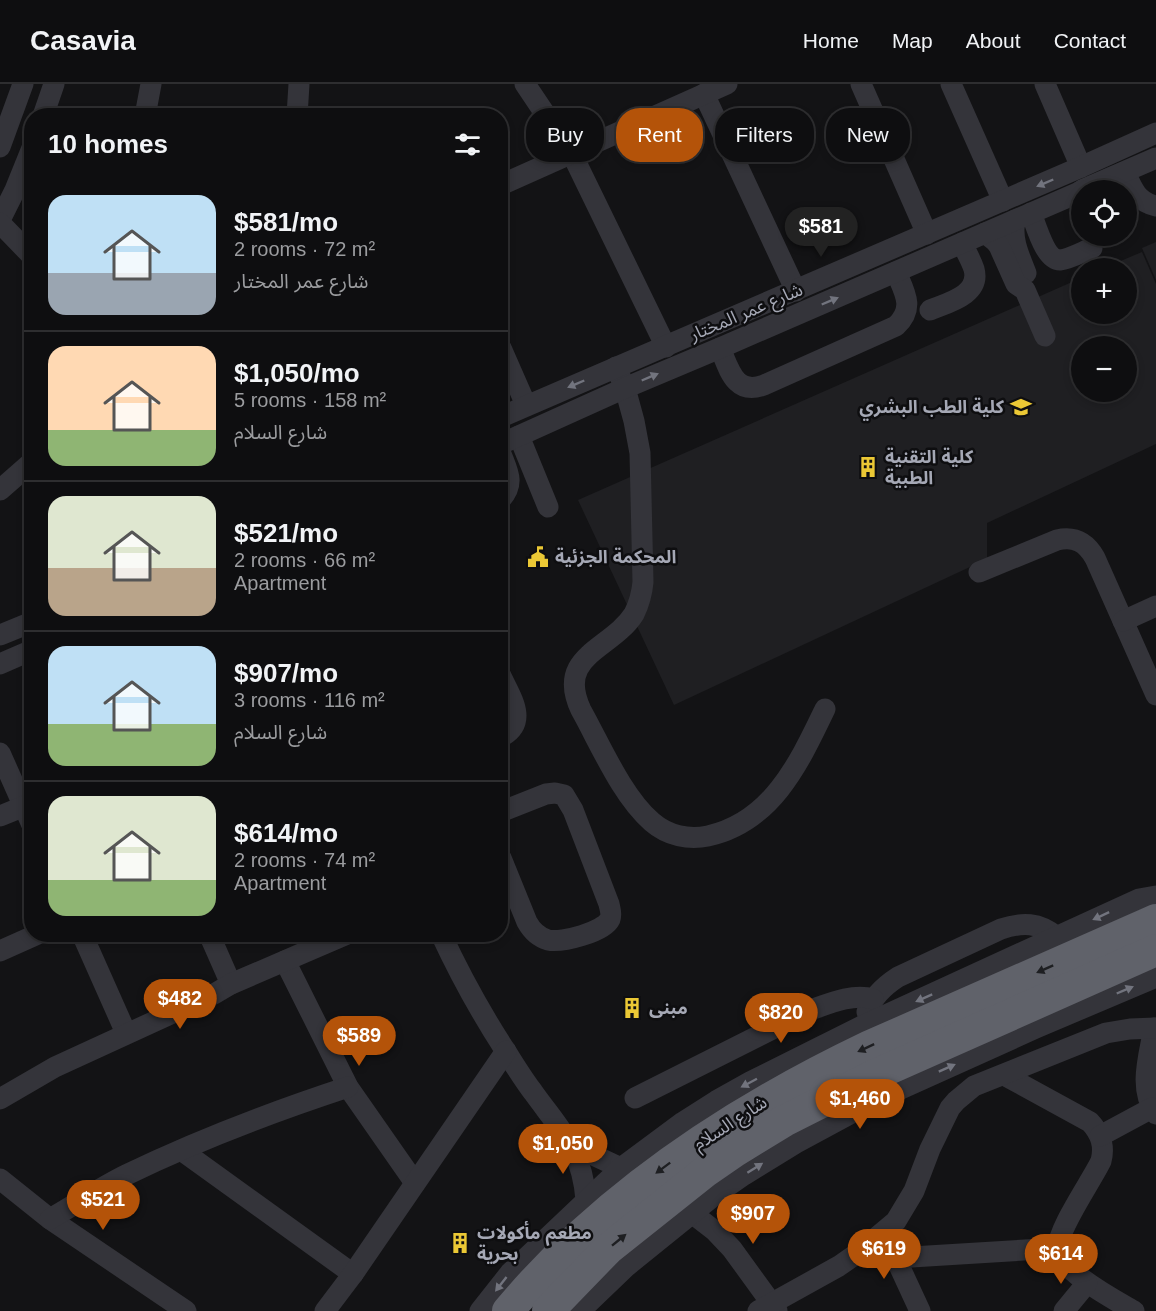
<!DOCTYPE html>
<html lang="en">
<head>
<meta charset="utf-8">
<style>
	:root { --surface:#0e0e10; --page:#171719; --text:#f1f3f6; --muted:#9b9c9f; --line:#2e2e30; --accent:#b45309 }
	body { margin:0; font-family:Arial,"Noto Sans Arabic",sans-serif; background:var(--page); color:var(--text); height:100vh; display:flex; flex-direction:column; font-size:22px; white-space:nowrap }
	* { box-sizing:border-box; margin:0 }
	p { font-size:20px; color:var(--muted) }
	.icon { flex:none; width:33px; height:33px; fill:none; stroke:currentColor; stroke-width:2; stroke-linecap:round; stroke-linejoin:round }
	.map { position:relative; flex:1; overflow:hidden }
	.panel { position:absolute; left:24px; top:24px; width:484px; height:834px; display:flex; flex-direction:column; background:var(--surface); border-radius:24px; box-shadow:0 3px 9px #0003,0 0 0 2px var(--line) }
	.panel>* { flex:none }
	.banner { position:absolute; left:526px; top:24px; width:538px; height:54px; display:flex; gap:12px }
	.controls { position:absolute; left:1071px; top:96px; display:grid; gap:12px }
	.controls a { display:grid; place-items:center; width:66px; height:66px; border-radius:50%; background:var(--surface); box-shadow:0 3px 9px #0003,0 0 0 2px var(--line); font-size:30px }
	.price { position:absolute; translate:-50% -51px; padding:0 14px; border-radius:21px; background:var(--accent); color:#fff; font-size:20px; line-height:39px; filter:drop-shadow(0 2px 3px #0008) }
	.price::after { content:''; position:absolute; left:50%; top:36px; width:18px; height:14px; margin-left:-9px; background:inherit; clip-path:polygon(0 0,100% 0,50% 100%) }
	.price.current { background:#222; color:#fff }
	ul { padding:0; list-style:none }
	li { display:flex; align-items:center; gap:18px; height:150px; padding:0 24px }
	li+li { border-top:2px solid var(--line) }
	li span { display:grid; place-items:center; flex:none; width:168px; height:120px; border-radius:18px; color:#555 }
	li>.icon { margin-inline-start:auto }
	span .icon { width:72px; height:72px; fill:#fffc; stroke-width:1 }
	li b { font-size:26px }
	h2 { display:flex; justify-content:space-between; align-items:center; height:72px; padding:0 24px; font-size:26px }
	.tag { padding:0 21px; border-radius:24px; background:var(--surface); box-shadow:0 3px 9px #0003,0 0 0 2px var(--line); font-size:21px; line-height:54px }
	.tag.current { background:var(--accent); color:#fff }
	header { display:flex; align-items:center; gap:36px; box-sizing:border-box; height:84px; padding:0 30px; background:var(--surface); border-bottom:2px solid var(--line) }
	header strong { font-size:28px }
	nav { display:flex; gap:33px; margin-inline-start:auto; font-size:21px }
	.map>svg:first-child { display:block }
</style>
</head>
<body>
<header>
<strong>Casavia</strong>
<nav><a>Home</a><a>Map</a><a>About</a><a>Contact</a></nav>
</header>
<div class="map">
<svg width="1156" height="1227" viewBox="0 0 1156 1227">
	<rect width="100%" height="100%" fill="#131315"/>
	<!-- built -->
	<g fill="#1f1f22" fill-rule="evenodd">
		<polygon points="1156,158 1156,196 1142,164"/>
		<path d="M 1142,168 L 1156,200 L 1156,360 L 987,439 L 987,475 L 674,621 L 578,416 L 1081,194 L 1082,230 L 1126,230 L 1126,184 L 1104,184 ZM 1082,262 L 1126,262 L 1126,308 L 1082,308 Z"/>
	</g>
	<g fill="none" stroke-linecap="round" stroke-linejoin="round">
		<!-- minor -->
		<g stroke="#34343a" stroke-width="21">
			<polyline points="525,0 572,70 666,263"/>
			<polyline points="861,0 927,150"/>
			<polyline points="951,0 1003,117"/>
			<polyline points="1045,0 1081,83"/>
			<polyline points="704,10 796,207"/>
			<polyline points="43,32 54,0"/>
			<polyline points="145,32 151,0"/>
			<polyline points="297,32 299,0"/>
			<polyline points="0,63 23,0"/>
			<path d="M 1125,88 C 1132,104 1137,118 1156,122"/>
			<polyline points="501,101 727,0"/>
			<polyline points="1082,106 1156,74"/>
			<path d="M 1031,129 C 1036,141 1045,176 1060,176 C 1070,175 1082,168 1092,164"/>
			<polyline points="0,136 15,106 32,64"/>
			<path d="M 1015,136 C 1011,155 1019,171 1026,189"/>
			<polyline points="0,139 32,172"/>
			<polyline points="985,149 995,157 999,162 1016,200 1025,206 1045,252"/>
			<path d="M 930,226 C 947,219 981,211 974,185 C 971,176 966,168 962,159"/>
			<polyline points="501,264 526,321"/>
			<path d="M 720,264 C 729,285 735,312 764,301 L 896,242 C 915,224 905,209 896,188"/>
			<path d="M 616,283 L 625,304 L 634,337 L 640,369 L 643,498 C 642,509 639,520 634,530 C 611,566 555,571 581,626 C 601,662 622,712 652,738 C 668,752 689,756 708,752 C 772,738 799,679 825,625"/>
			<polyline points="501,333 1081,83 1156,49"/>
			<polyline points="519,352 548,423"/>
			<polyline points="501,360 625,304 720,264 1082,107"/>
			<path d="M 501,370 C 508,388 515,399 501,415"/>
			<polyline points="0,406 32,378"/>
			<path d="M 979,488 L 1057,456 C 1075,452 1086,458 1095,474 L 1156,611"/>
			<polyline points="1123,537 1156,522"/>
			<polyline points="0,551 32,538"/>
			<polyline points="0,580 32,566"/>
			<path d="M 501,592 C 511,614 529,638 501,653"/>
			<polyline points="0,669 32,741"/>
			<polyline points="0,732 32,719"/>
			<path d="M 501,774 L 527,838 C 532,847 538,853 548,856 C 562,859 604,848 610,835 C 612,830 610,825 609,820 L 573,726 L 564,711 L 555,709 L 546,710 L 503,727"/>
			<polyline points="82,850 126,949"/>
			<polyline points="209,850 231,900"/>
			<path d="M 441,850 C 460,891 481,929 505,966 C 514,980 523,995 533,1008 C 561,1047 582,1065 586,1116"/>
			<polyline points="0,867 38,850"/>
			<polyline points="285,877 348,1003 415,1099"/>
			<path d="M 867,928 C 873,912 884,902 898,893 L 1001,845 C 1022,838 1039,838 1057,853"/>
			<path d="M 1154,944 C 1149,973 1138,1004 1156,1030"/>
			<path d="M 1004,991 L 1090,1038 C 1101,1050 1105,1062 1101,1077 C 1092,1096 1057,1146 1058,1164 C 1059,1187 1115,1216 1134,1227"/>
			<path d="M 635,1014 L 808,927 C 828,920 852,909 873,915"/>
			<polyline points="0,1015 55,983 214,910 231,900 347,850"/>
			<polyline points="1100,1052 1152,1024"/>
			<polyline points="570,1057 591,1070 621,1084"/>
			<polyline points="181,1066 353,1190"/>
			<polyline points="0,1095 50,1135 186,1227"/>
			<polyline points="693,1130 715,1147 732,1165 777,1227"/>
			<path d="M 50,1135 C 76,1120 100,1104 126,1091 C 198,1056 272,1028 348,1003"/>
			<polyline points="890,1162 920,1227"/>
			<polyline points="895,1174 1058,1164"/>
			<polyline points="325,1227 353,1190 506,967"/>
			<polyline points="480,1227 510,1189 621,1084 683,1038 716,1017 750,998 864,941 1128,820 1139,815 1156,812"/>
			<polyline points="580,1227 627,1182 711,1114 744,1091 796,1059 872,1018 1036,944 1156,893"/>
			<polyline points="758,1227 839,1182 859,1168 896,1137 914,1107 930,1065 950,1024 956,1017 974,1002 1106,949 1130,945 1156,944"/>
			<polyline points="1064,1227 1087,1199"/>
		</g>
		<!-- highway -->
		<g stroke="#60626a" stroke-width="32">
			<path d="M 508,1227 C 604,1112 734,1027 868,963 L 1156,836"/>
			<polyline points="548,1227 608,1165 706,1087 735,1067 784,1037 875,991 1156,866"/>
		</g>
	</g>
	<!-- one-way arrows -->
	<defs><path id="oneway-solid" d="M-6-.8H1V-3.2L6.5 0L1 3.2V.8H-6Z" transform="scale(1.5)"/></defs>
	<g fill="#72747e">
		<use href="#oneway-solid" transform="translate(1045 99) rotate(157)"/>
		<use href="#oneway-solid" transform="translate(830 217) rotate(-23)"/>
		<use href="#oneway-solid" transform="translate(650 293) rotate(-23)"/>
		<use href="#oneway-solid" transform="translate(576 300) rotate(157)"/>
		<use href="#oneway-solid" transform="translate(1101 832) rotate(155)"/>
		<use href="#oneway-solid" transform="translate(1125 906) rotate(-23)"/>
		<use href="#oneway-solid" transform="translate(924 914) rotate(156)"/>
		<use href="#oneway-solid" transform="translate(947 984) rotate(-24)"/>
		<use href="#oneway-solid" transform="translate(749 999) rotate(152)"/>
		<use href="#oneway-solid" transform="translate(755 1084) rotate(-32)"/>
		<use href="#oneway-solid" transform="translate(501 1200) rotate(128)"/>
	</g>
	<g fill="#1e1f22">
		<use href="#oneway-solid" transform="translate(1045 885) rotate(156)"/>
		<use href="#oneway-solid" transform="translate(866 964) rotate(155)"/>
		<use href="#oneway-solid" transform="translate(663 1084) rotate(143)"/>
		<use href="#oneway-solid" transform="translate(619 1156) rotate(-39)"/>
	</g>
	<!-- icons -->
	<defs>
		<symbol id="university-bare" viewBox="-9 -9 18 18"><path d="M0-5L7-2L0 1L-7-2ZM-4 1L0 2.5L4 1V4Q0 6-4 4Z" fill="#ebc835" stroke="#0e0e10" stroke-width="2.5" paint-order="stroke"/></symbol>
		<symbol id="building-bare" viewBox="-9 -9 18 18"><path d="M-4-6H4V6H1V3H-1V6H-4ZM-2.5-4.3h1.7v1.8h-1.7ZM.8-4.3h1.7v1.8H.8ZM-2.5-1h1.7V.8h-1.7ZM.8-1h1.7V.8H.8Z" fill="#ebc835" stroke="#0e0e10" stroke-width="2.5" paint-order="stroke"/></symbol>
		<symbol id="civic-bare" viewBox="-9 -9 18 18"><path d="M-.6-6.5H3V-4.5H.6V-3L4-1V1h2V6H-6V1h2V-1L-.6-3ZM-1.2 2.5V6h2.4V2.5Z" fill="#ebc835" stroke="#0e0e10" stroke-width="2.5" paint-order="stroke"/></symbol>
	</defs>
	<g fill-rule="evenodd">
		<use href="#university-bare" x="1006" y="308" width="30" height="30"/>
		<use href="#building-bare" x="853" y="368" width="30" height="30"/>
		<use href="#civic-bare" x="523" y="458" width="30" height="30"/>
		<use href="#building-bare" x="617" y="909" width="30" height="30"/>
		<use href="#building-bare" x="445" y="1144" width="30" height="30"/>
	</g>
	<g text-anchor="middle" stroke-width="5" stroke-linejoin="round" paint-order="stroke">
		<!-- street labels -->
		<g font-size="18" fill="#a5a8b5" stroke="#0e0e10">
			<text transform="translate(746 228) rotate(-23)" y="6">شارع عمر المختار</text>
			<text transform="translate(730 1039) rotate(-33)" y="6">شارع السلام</text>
		</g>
		<!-- poi labels -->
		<g font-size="18" font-weight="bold" fill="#a5a8b5" stroke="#0e0e10" text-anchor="start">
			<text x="1004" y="329" text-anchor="end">كلية الطب البشري</text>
			<text x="885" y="379">كلية التقنية<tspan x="885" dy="21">الطبية</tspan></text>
			<text x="555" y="479">المحكمة الجزئية</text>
			<text x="649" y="930">مبنى</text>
			<text x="477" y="1155">مطعم مأكولات<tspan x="477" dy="21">بحرية</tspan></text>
		</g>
	</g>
</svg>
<div class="controls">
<a><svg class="icon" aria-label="locate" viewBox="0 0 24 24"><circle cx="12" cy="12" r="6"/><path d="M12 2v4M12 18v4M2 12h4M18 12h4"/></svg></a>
<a>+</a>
<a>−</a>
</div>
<b class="price current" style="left:821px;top:174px">$581</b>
<b class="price" style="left:180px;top:946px">$482</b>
<b class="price" style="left:781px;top:960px">$820</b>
<b class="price" style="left:359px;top:983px">$589</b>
<b class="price" style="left:860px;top:1046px">$1,460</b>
<b class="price" style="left:563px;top:1091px">$1,050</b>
<b class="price" style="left:103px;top:1147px">$521</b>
<b class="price" style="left:753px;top:1161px">$907</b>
<b class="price" style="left:884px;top:1196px">$619</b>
<b class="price" style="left:1061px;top:1201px">$614</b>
<div class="banner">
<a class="tag">Buy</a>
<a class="tag current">Rent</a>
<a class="tag">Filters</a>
<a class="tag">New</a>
</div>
<section class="panel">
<h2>10 homes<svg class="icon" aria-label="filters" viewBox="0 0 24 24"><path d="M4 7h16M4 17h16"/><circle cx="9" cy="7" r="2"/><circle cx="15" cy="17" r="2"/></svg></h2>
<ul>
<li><span style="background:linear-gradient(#bfe0f5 65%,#9aa5b1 0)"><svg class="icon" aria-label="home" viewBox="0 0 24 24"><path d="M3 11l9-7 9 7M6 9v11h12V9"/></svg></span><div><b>$581/mo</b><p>2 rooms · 72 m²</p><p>شارع عمر المختار</p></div></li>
<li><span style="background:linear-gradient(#ffd9b3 70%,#8fb573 0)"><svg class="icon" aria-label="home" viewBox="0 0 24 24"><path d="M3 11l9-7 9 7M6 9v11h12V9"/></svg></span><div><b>$1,050/mo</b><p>5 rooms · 158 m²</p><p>شارع السلام</p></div></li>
<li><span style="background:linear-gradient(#dfe7d0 60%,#b9a48a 0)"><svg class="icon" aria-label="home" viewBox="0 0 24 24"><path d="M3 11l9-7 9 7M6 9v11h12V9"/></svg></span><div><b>$521/mo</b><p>2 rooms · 66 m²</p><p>Apartment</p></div></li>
<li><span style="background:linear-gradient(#bfe0f5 65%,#8fb573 0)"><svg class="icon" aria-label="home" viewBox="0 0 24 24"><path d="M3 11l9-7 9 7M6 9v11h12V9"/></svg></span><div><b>$907/mo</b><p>3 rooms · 116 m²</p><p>شارع السلام</p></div></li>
<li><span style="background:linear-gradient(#dfe7d0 70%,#8fb573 0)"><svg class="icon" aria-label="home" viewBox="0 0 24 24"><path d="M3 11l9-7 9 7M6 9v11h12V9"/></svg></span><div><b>$614/mo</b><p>2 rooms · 74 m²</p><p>Apartment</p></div></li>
</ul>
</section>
</div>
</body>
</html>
